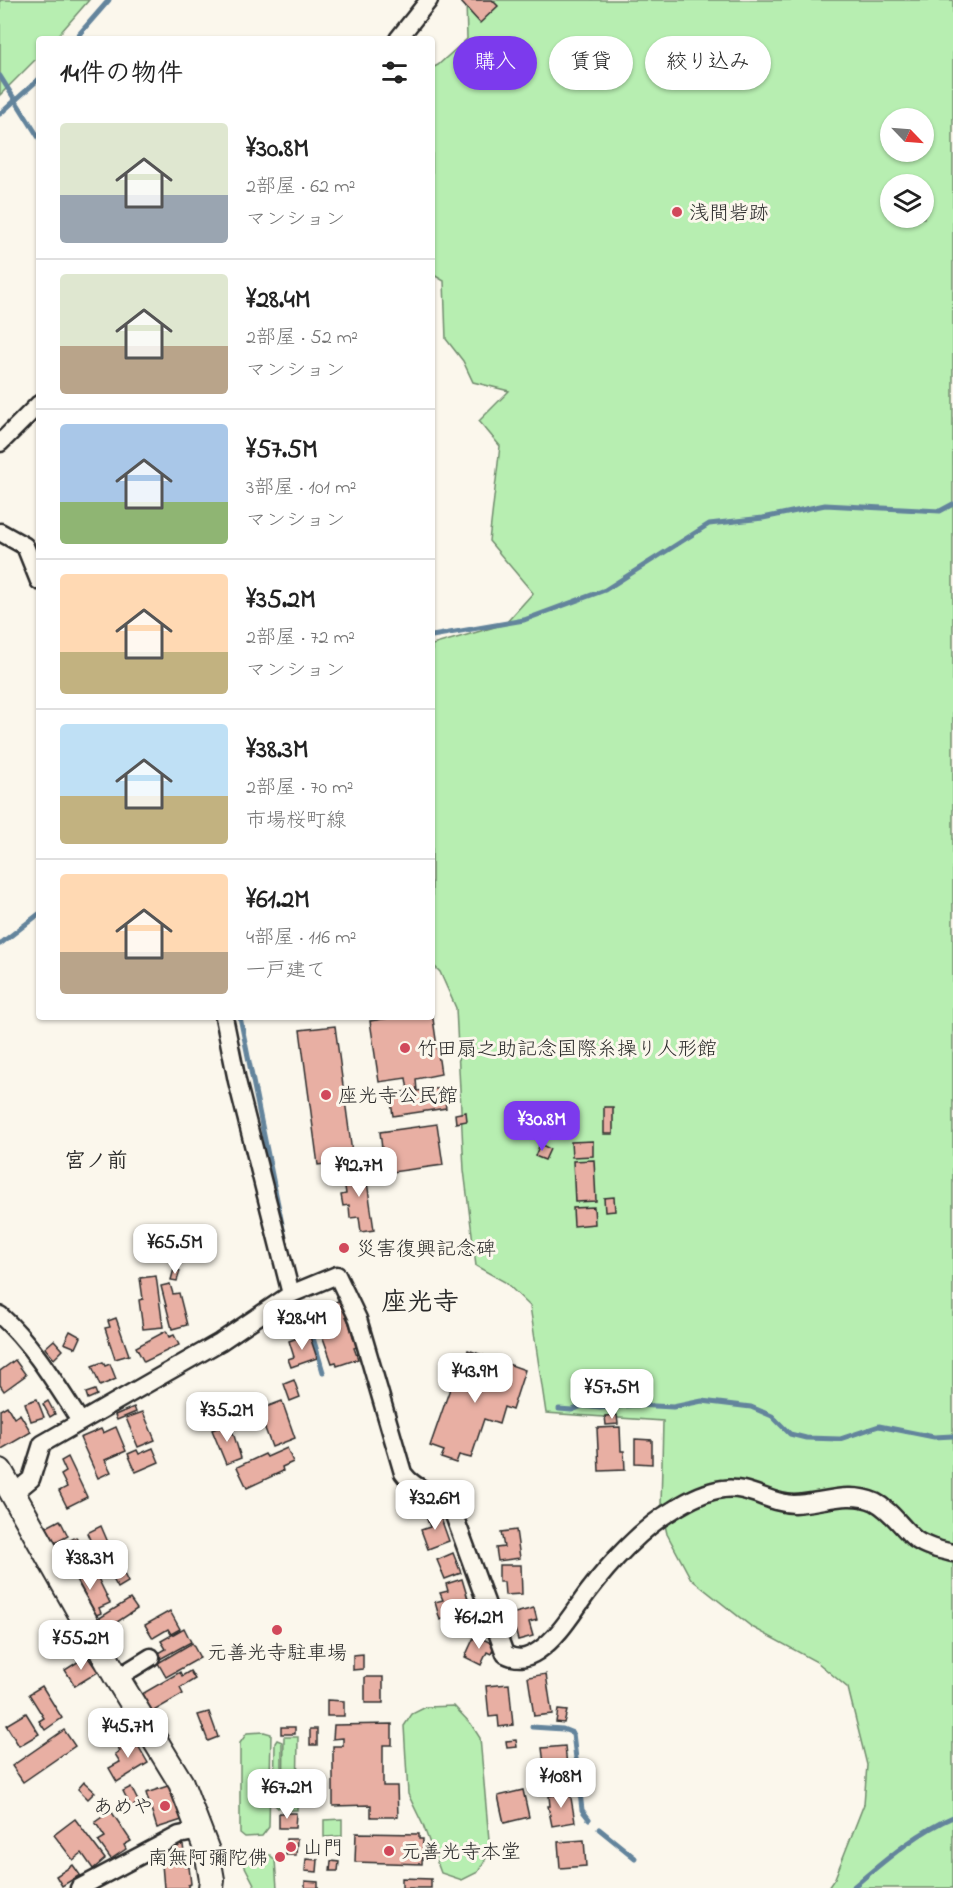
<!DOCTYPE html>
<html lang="ja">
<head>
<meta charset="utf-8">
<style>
	:root { --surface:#fff; --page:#f6f6f6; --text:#222; --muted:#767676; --line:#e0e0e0; --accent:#7c3aed }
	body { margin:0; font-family:"Indie Flower","Klee One",sans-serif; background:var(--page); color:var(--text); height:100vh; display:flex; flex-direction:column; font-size:22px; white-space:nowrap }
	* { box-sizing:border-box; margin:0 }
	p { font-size:20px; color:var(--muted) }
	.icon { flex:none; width:33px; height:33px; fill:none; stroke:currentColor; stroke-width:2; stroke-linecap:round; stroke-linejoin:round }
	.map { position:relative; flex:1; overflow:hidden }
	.side { position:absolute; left:36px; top:36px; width:399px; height:984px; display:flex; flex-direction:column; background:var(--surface); border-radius:6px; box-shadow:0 2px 4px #0004 }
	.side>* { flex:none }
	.banner { position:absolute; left:453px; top:36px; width:410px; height:54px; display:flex; gap:12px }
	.needle { width:39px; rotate:115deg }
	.buttons { position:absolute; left:880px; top:108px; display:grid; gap:12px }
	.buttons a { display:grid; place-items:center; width:54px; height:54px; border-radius:50%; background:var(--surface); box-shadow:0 2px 4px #0004; font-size:30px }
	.price { position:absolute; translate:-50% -51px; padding:0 14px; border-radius:12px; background:#fff; color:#222; font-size:20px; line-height:39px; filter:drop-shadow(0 2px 3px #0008) }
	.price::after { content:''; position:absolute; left:50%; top:36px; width:18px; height:14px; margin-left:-9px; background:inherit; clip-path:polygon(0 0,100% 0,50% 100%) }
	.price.on { background:var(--accent); color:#fff }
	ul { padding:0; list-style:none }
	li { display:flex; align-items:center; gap:18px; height:150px; padding:0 24px }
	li+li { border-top:2px solid var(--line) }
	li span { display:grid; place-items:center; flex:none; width:168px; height:120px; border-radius:6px; color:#555 }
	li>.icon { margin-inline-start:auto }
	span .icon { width:72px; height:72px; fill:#fffc; stroke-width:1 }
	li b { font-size:26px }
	h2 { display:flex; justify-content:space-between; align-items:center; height:72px; padding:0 24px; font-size:26px }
	.tag { padding:0 21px; border-radius:27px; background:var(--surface); box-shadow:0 2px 4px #0004; font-size:21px; line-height:54px }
	.tag.on { background:var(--accent); color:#fff }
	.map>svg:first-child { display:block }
</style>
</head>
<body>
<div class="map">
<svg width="953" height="1888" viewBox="0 0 953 1888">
	<rect width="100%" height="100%" fill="#fbf7ec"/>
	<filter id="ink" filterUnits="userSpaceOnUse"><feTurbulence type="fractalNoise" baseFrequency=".0167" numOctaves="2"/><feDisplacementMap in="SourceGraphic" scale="12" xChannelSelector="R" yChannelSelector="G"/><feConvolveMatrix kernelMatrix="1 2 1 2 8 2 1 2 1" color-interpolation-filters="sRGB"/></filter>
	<g filter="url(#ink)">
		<!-- green -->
		<g fill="#b7eeb1" stroke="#718c6e" stroke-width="1.5" fill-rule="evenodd">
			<polygon points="0,0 89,0 55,39 39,39 39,56 0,95"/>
			<path d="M 466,0 L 953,0 L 953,1888 L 828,1888 L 835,1878 L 864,1804 L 867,1765 L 848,1688 L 817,1662 L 752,1627 L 691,1579 L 667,1534 L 661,1507 L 663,1421 L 546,1413 L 530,1306 L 505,1282 L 476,1266 L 464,1170 L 456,1008 L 440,972 L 432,964 L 432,645 L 505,624 L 533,593 L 489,541 L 500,446 L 479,421 L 509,391 L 473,382 L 463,361 L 446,339 L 444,281 L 432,274 L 432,68 L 438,65 L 467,39 ZM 891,118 L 924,118 L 924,152 L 891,152 ZM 891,184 L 924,184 L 924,218 L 891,218 Z"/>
			<polygon points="454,1706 471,1724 480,1738 490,1851 478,1872 462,1880 441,1873 423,1825 408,1794 404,1726 412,1714 426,1707"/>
			<polygon points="264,1732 271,1734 269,1827 262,1836 245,1837 240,1833 240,1743 247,1733"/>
			<polygon points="284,1737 298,1737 297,1810 283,1810"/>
			<polygon points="277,1740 282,1742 282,1806 278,1808 274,1804 275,1743"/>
			<polygon points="342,1819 342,1836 324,1837 324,1820"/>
			<polygon points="246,1854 270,1855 275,1860 277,1888 256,1888 242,1861"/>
		</g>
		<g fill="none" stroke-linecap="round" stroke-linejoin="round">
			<!-- stream -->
			<g stroke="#63849c" stroke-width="5">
				<polyline points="75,39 109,0"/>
				<polyline points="0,76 39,138"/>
				<polyline points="0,114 39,79"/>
				<polyline points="432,636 524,620 605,590 709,524 763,518 825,505 940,511 953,504"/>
				<polyline points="0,944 39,914"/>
				<polyline points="240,1017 285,1239"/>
				<polyline points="304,1307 323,1372"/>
				<polyline points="559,1409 572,1410 583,1406 600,1408 637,1405 673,1407 702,1401 751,1407 772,1416 790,1434 806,1438 840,1439 879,1426 934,1437 953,1436"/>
				<polyline points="532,1727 563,1729 573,1733 582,1810 589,1819"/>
				<polyline points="599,1829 635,1858"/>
				<path d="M 852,1888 C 882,1863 917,1832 953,1817"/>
			</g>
		</g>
		<!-- building -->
		<g fill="#e8afa3" stroke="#2b2b2b" stroke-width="1.5">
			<polygon points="463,0 492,0 498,6 480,23 461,2"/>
			<polygon points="432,1012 441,1074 416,1079 417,1091 443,1088 446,1108 393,1116 390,1094 408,1091 406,1078 379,1082 370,1021 396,1017 432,1017"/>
			<polygon points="335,1026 353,1160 318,1165 300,1030"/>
			<rect x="604" y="1107" width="9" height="27"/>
			<polygon points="466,1112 467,1121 456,1123 455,1114"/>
			<polygon points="437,1124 443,1165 385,1173 380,1132"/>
			<polygon points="593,1141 593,1156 572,1157 571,1142"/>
			<polygon points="540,1144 550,1149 545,1160 535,1156"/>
			<polygon points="594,1160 596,1201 575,1202 573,1161"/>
			<polygon points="365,1168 374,1230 361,1232 359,1217 350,1218 349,1205 343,1206 341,1195 346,1194 344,1180 349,1179 347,1170"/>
			<polygon points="614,1197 615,1211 605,1212 604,1198"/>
			<polygon points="594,1207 595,1224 574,1226 573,1208"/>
			<polygon points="174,1269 180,1271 177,1281 171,1280"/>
			<polygon points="156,1276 163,1327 143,1329 139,1300 143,1299 140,1278"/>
			<polygon points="170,1284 173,1294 179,1293 187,1325 172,1329 161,1286"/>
			<polygon points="341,1300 357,1347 354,1348 358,1359 337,1366 336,1362 332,1363 313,1310"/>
			<polygon points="116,1318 129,1355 115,1359 105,1328 110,1327 108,1321"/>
			<polygon points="70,1331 81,1337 76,1348 64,1343"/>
			<polygon points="166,1331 169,1337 174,1335 179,1345 144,1362 136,1347"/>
			<polygon points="309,1334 317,1358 291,1367 288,1359 294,1357 289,1341"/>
			<polygon points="54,1340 63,1350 54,1359 45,1348"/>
			<polygon points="468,1350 525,1370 512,1410 504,1407 499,1424 484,1419 471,1458 459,1455 456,1463 441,1458 444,1451 430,1446 453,1380 457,1382"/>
			<polygon points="15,1360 26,1375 4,1391 0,1385 0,1371"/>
			<polygon points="103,1362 105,1366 110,1364 116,1379 100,1386 92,1366"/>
			<polygon points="294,1380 300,1397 290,1401 284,1384"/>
			<polygon points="95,1390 97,1395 88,1399 86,1393"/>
			<polygon points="37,1399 44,1417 31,1421 25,1403"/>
			<polygon points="48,1401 55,1414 50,1417 43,1404"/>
			<polygon points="282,1401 295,1438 272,1447 258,1410"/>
			<polygon points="7,1406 14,1418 20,1414 31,1432 0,1450 0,1410"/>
			<polygon points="134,1407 136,1412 117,1420 115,1415"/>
			<polygon points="143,1412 155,1440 138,1447 126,1418"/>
			<polygon points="617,1415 618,1424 606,1425 605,1416"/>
			<polygon points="230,1423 241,1458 226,1464 212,1430"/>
			<polygon points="116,1427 126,1451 105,1460 111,1472 98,1478 80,1438 101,1429 103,1433"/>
			<polygon points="620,1427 621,1451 624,1451 625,1470 599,1471 597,1428"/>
			<polygon points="635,1439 652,1440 652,1464 635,1463"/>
			<polygon points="153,1448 159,1462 136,1472 128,1454 137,1450 139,1454"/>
			<polygon points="287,1448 293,1462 282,1467 283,1471 247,1488 237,1467 265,1454 267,1457"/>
			<polygon points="68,1457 87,1497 67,1507 59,1491 67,1487 61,1475 66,1472 61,1461"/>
			<polygon points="438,1510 449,1541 428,1549 421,1530 430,1527 425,1514"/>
			<polygon points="60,1520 68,1536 46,1548 37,1532"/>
			<polygon points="101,1526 110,1547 96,1553 87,1533"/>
			<polygon points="516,1530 520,1558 498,1561 496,1548 504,1547 501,1532"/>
			<polygon points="76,1537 79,1544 75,1546 84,1562 76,1567 80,1574 64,1583 49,1552"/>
			<polygon points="453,1553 461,1573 445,1579 437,1560"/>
			<polygon points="97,1559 100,1565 93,1568 110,1603 99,1608 101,1613 88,1619 70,1583 88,1574 84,1566"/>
			<polygon points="119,1564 128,1582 118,1588 108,1570"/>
			<polygon points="499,1565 521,1565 522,1594 505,1595 504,1582 499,1582"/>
			<polygon points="462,1579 468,1599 458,1602 460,1608 450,1611 452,1616 440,1620 435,1602 443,1600 440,1593 448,1591 446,1584"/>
			<polygon points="130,1599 137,1609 105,1630 98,1619"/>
			<polygon points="534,1608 537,1620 529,1622 533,1636 518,1640 511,1614"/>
			<polygon points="170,1611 180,1629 171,1634 168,1629 153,1638 145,1625"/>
			<polygon points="184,1628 191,1642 160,1659 157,1654 166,1649 161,1641"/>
			<polygon points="475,1635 495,1645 491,1654 487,1652 481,1665 465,1657"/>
			<polygon points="192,1643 200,1658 166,1677 158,1663"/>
			<polygon points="363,1654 363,1669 353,1670 353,1655"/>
			<polygon points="87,1656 98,1672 75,1686 65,1670"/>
			<polygon points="190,1671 195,1679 180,1688 183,1694 152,1712 142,1694 180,1672 182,1676"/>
			<polygon points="546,1674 552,1714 534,1716 528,1677"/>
			<rect x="365" y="1677" width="18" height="26"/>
			<polygon points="509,1684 513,1725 499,1727 498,1716 489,1717 486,1686"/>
			<polygon points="42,1686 62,1718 45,1730 39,1721 44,1718 29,1694"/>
			<polygon points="327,1700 344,1701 344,1716 327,1716"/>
			<polygon points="558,1710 567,1711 564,1723 556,1722"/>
			<polygon points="209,1712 218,1737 208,1741 198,1715"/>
			<polygon points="26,1713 39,1734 19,1746 6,1725"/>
			<polygon points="392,1724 392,1745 383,1745 383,1786 397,1786 398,1817 371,1817 371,1805 333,1806 333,1746 343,1746 343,1738 333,1739 334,1725"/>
			<rect x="281" y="1727" width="14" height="7"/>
			<rect x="310" y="1729" width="7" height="16"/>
			<polygon points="64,1730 75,1746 23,1782 12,1766"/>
			<polygon points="132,1735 148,1763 117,1782 109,1768 120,1762 115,1754 120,1751 116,1744"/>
			<polygon points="516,1740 517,1747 507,1748 506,1741"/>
			<polygon points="565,1746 568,1776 546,1779 542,1748"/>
			<polygon points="84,1782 95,1792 88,1799 78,1789"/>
			<polygon points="174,1784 185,1819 157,1828 146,1793"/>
			<polygon points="131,1787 139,1803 131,1807 123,1791"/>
			<polygon points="523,1790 529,1817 504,1823 498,1796"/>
			<polygon points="570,1792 575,1822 552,1826 548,1806 550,1806 549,1796"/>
			<polygon points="111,1811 131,1841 124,1845 126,1849 111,1859 98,1841 105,1837 95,1822"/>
			<polygon points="279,1813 296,1813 295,1828 279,1828"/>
			<polygon points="75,1819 105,1859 93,1869 82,1853 73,1860 54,1835"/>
			<polygon points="356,1833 419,1834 419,1839 423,1839 422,1864 355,1862"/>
			<polygon points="286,1839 297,1839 296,1855 286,1855"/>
			<polygon points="584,1840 586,1866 560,1868 558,1842"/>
			<polygon points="183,1845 186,1867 189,1867 191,1884 188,1885 188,1888 164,1888 161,1852 171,1851 170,1846"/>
			<polygon points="306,1859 318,1860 317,1872 305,1871"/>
			<polygon points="331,1861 339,1862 338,1871 330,1871"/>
			<polygon points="73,1865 80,1875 62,1886 56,1876"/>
			<polygon points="402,1878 431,1879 431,1888 402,1888"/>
			<polygon points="305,1881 318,1882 318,1888 305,1888"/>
		</g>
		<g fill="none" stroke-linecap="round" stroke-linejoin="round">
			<defs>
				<g id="street">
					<polyline points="398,39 429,0"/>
					<polyline points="0,443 39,404"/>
					<polyline points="0,532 25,546 39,581"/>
					<polyline points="224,1017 237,1081 291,1294"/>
					<path d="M 0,1315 C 33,1345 56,1384 80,1421"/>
					<path d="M 14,1493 L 31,1479 L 42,1444 L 220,1342 L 291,1294 L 337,1275 L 358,1319 L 403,1473 C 415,1490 436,1493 451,1507 L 505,1654 C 517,1660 526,1659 538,1651 C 559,1637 573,1612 588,1592 C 610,1563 642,1528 673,1510 C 687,1501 706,1491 723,1489 C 748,1485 770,1504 794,1504 C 821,1503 849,1490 875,1502 C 891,1510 901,1527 915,1539 C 926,1547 940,1550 953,1553"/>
					<polyline points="117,1678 151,1657"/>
					<polyline points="79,1888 179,1835 199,1831"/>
				</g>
				<polyline id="secondary" points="0,1471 117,1678 181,1783 207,1851 212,1880 211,1888"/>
			</defs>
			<!-- street casing -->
			<use href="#street" stroke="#2b2b2b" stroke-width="21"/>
			<!-- secondary casing -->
			<use href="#secondary" stroke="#2b2b2b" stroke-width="28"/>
			<!-- street -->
			<use href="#street" stroke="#fbf7ec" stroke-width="16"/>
			<!-- secondary -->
			<use href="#secondary" stroke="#fbf7ec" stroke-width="24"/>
		</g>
	</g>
	<!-- markers -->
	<g fill="#d1495b" stroke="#fbf7ec" stroke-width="2">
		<circle cx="677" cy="212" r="6"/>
		<circle cx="405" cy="1048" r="6"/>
		<circle cx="326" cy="1095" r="6"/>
		<circle cx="344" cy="1248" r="6"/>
		<circle cx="277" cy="1630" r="6"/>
		<circle cx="165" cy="1806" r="6"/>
		<circle cx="291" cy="1847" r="6"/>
		<circle cx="389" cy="1851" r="6"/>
		<circle cx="280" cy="1857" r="6"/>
	</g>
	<g text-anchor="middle" stroke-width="6" stroke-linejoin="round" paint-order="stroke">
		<!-- poi labels -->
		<g font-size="20" fill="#2b2b2b" stroke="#fbf7ec" text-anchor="start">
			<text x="689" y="219">浅間砦跡</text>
			<text x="417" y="1055">竹田扇之助記念国際糸操り人形館</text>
			<text x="338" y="1102">座光寺公民館</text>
			<text x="356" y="1255">災害復興記念碑</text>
			<text x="277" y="1659" text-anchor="middle">元善光寺駐車場</text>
			<text x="153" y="1813" text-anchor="end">あめや</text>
			<text x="303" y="1854">山門</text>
			<text x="401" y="1858">元善光寺本堂</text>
			<text x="268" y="1864" text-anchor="end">南無阿彌陀佛</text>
		</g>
		<!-- neighbourhood labels -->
		<g font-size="21" font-weight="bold" fill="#2b2b2b" stroke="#fbf7ec">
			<text x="96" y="1167">宮ノ前</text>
		</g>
		<!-- district labels -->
		<g font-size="26" font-weight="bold" fill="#2b2b2b" stroke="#fbf7ec">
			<text x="420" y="1310">座光寺</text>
		</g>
	</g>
</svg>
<div class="buttons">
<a><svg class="needle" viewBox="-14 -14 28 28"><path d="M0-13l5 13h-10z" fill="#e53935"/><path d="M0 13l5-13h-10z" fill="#767676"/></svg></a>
<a><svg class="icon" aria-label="layers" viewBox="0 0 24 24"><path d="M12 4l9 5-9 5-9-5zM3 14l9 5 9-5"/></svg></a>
</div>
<b class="price on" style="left:542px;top:1152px">¥30.8M</b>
<b class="price" style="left:359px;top:1198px">¥92.7M</b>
<b class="price" style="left:175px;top:1275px">¥65.5M</b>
<b class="price" style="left:302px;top:1351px">¥28.4M</b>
<b class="price" style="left:475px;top:1404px">¥43.9M</b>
<b class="price" style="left:612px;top:1420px">¥57.5M</b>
<b class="price" style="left:227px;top:1443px">¥35.2M</b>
<b class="price" style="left:435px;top:1531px">¥32.6M</b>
<b class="price" style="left:90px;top:1591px">¥38.3M</b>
<b class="price" style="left:479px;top:1650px">¥61.2M</b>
<b class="price" style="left:81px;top:1671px">¥55.2M</b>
<b class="price" style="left:128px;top:1759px">¥45.7M</b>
<b class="price" style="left:561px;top:1809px">¥108M</b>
<b class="price" style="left:287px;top:1820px">¥67.2M</b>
<div class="banner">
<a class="tag on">購入</a>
<a class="tag">賃貸</a>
<a class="tag">絞り込み</a>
</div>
<section class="side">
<h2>14件の物件<svg class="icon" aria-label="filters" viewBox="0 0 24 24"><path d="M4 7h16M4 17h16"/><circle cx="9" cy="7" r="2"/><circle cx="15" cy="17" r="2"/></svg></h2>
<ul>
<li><span style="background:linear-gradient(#dfe7d0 60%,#9aa5b1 0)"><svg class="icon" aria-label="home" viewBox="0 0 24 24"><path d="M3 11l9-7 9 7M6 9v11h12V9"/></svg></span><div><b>¥30.8M</b><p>2部屋 · 62 m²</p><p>マンション</p></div></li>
<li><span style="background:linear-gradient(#dfe7d0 60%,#b9a48a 0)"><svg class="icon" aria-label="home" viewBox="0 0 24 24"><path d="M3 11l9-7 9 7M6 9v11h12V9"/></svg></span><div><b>¥28.4M</b><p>2部屋 · 52 m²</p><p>マンション</p></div></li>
<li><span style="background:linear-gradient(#a9c7e8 65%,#8fb573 0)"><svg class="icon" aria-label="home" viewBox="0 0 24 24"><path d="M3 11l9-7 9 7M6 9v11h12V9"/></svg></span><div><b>¥57.5M</b><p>3部屋 · 101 m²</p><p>マンション</p></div></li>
<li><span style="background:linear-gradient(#ffd9b3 65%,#c2b280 0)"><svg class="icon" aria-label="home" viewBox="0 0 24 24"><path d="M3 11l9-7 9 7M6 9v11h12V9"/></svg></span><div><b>¥35.2M</b><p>2部屋 · 72 m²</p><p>マンション</p></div></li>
<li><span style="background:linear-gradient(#bfe0f5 60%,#c2b280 0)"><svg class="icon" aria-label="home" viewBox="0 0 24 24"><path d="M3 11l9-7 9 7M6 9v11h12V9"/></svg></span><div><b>¥38.3M</b><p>2部屋 · 70 m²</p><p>市場桜町線</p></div></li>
<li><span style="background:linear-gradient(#ffd9b3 65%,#b9a48a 0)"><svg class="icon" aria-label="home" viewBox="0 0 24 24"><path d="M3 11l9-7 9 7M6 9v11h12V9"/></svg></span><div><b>¥61.2M</b><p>4部屋 · 116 m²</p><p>一戸建て</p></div></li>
</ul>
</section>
</div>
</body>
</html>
